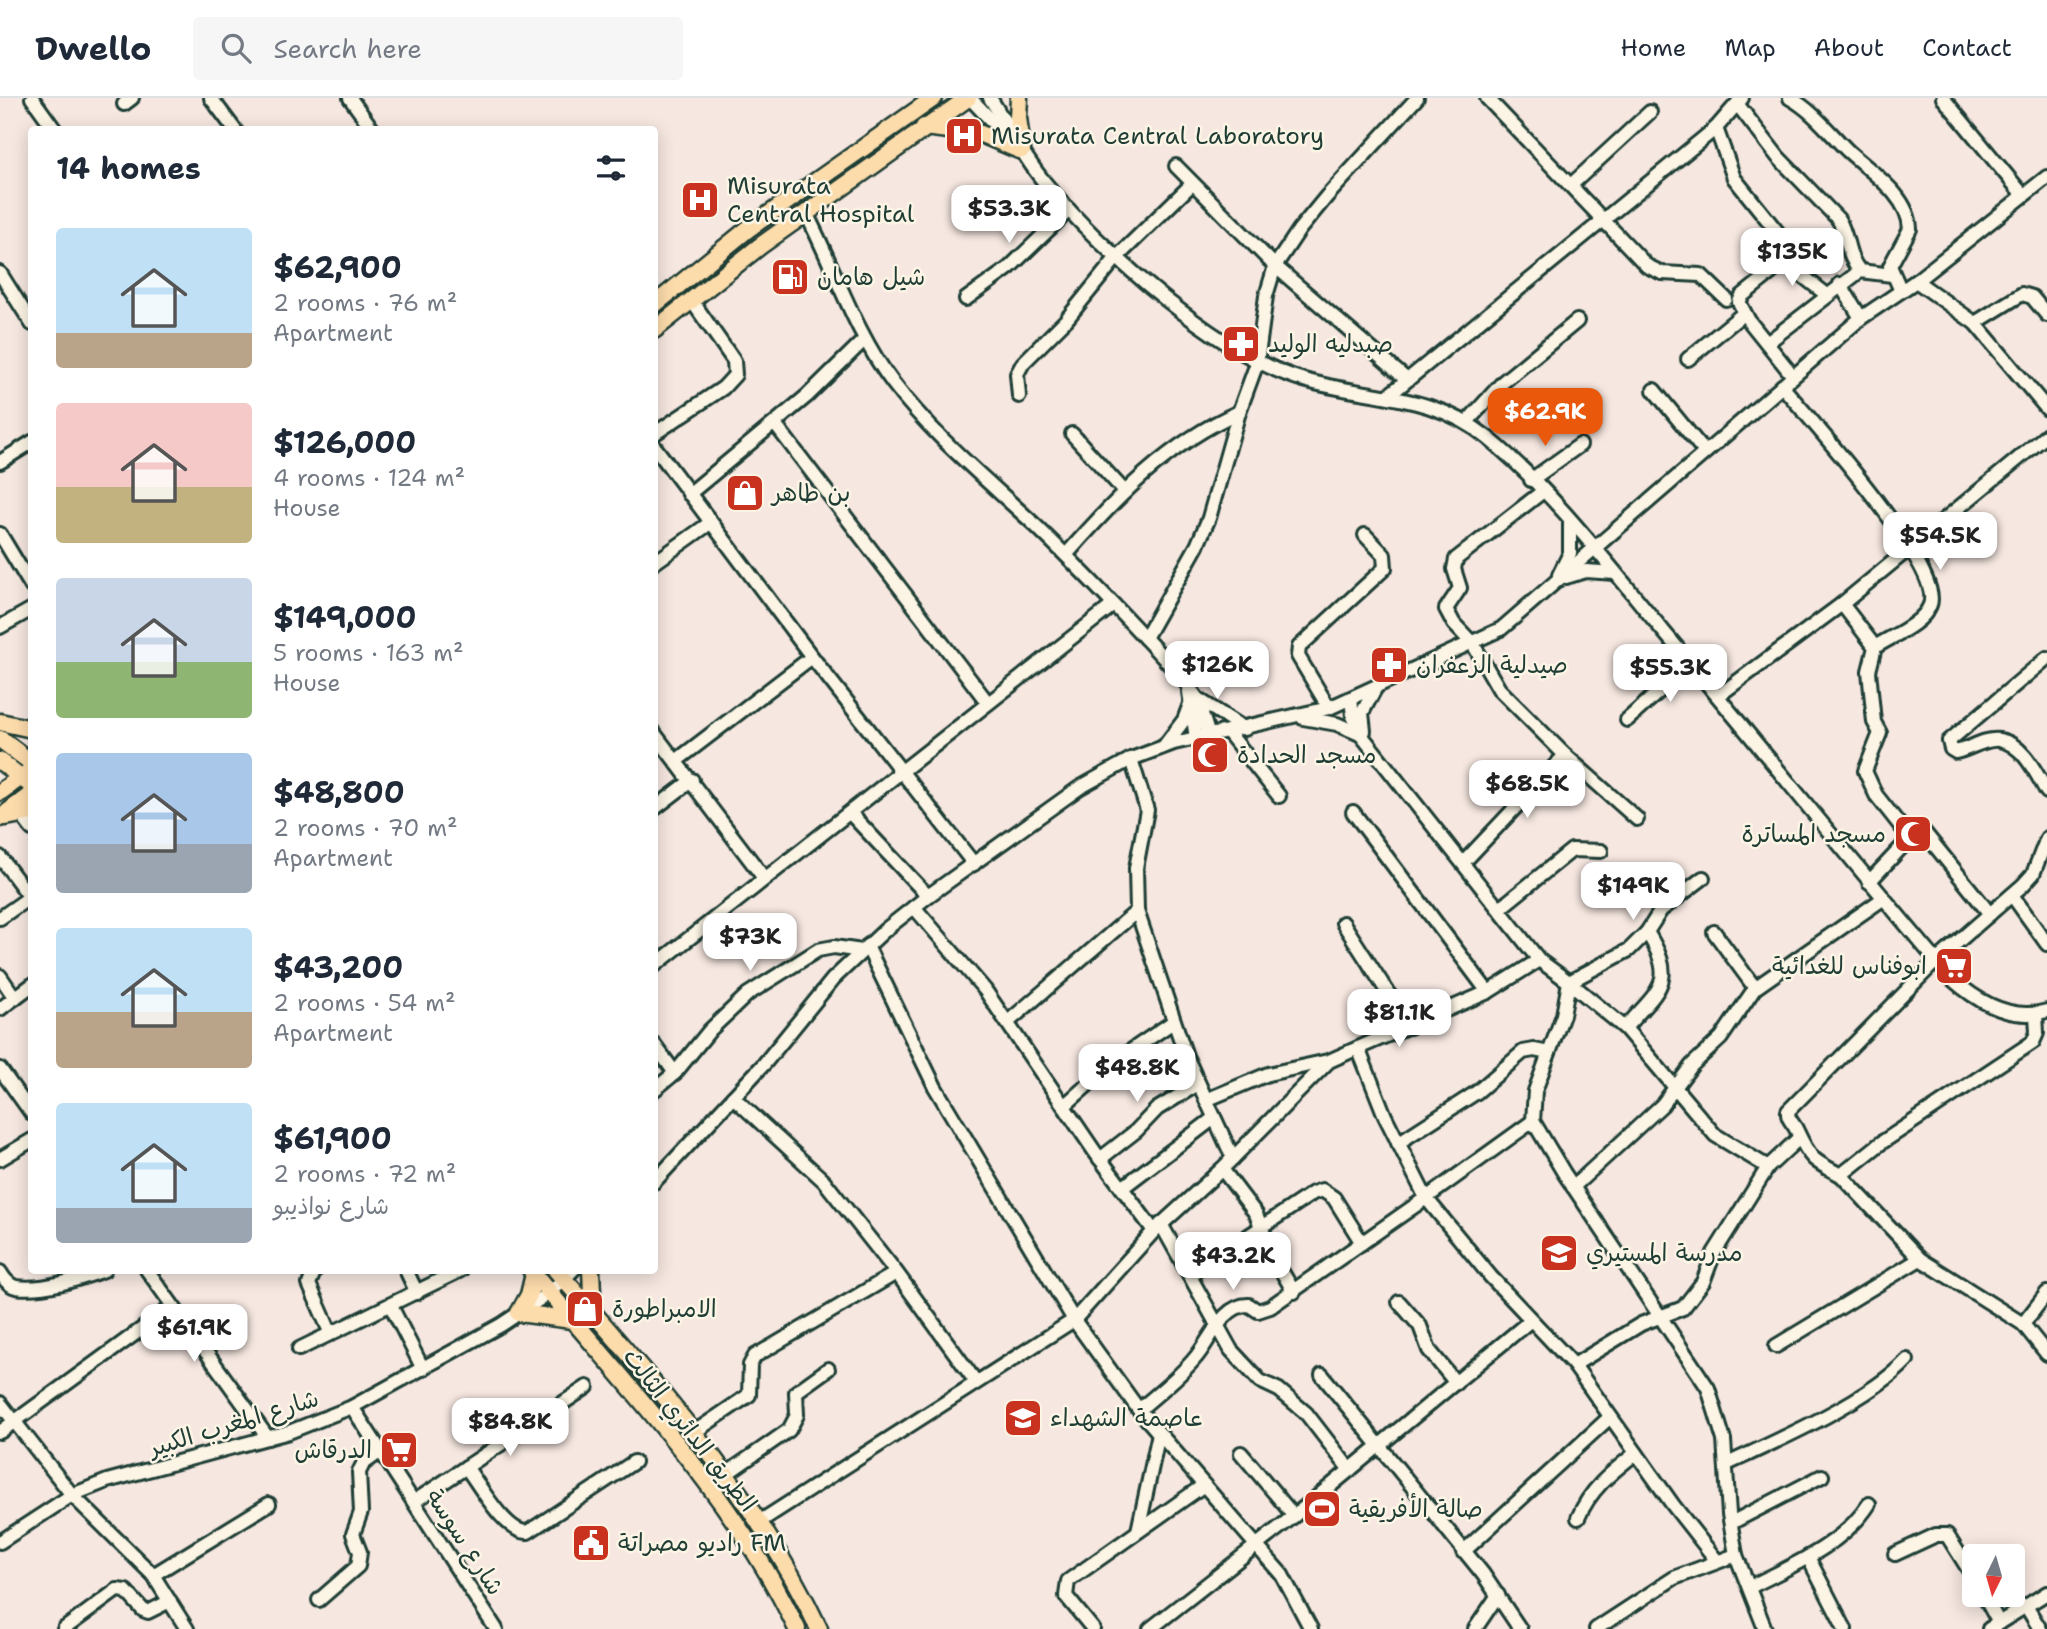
<!DOCTYPE html>
<html lang="en">
<head>
<meta charset="utf-8">
<style>
	:root { --surface:#fff; --page:#f6f6f7; --text:#1f2937; --muted:#747a83; --line:#e0e1e3; --accent:#ea580c }
	body { margin:0; font-family:"Shantell Sans","Playpen Sans Arabic",sans-serif; background:var(--page); color:var(--text); height:100vh; display:flex; flex-direction:column; font-size:26px; white-space:nowrap }
	* { box-sizing:border-box; margin:0 }
	p { font-size:23px; color:var(--muted) }
	.icon { flex:none; width:38px; height:38px; fill:none; stroke:currentColor; stroke-width:2; stroke-linecap:round; stroke-linejoin:round }
	.map { position:relative; flex:1; overflow:hidden }
	.side { position:absolute; left:28px; top:28px; width:630px; height:1148px; display:flex; flex-direction:column; background:var(--surface); border-radius:7px; box-shadow:0 4px 18px #0003 }
	.side>* { flex:none }
	.needle { width:46px; rotate:185deg }
	.buttons { position:absolute; left:1962px; top:1446px; display:grid; gap:14px }
	.buttons a { display:grid; place-items:center; width:63px; height:63px; border-radius:7px; background:var(--surface); box-shadow:0 4px 18px #0003; font-size:35px }
	.price { position:absolute; translate:-50% -60px; padding:0 16px; border-radius:14px; background:#fff; color:#222; font-size:23px; line-height:46px; filter:drop-shadow(0 2px 4px #0008) }
	.price::after { content:''; position:absolute; left:50%; top:42px; width:21px; height:16px; margin-left:-10px; background:inherit; clip-path:polygon(0 0,100% 0,50% 100%) }
	.price.on { background:var(--accent); color:#fff }
	ul { padding:0; list-style:none }
	li { display:flex; align-items:center; gap:21px; height:175px; padding:0 28px }
	li span { display:grid; place-items:center; flex:none; width:196px; height:140px; border-radius:7px; color:#555 }
	li>.icon { margin-inline-start:auto }
	span .icon { width:84px; height:84px; fill:#fffc; stroke-width:1 }
	li b { font-size:30px }
	h2 { display:flex; justify-content:space-between; align-items:center; height:84px; padding:0 28px; font-size:30px }
	header { display:flex; align-items:center; gap:42px; box-sizing:border-box; height:98px; padding:0 35px; background:var(--surface); border-bottom:2px solid var(--line) }
	header strong { font-size:33px }
	nav { display:flex; gap:38px; margin-inline-start:auto; font-size:24px }
	.search { width:490px; height:63px; background:var(--page); display:flex; align-items:center; gap:18px; box-sizing:border-box; padding:0 24px; border-radius:7px; color:var(--muted); font-size:26px }
	.map>svg:first-child { display:block }
</style>
</head>
<body>
<header>
<strong>Dwello</strong>
<div class="search"><svg class="icon" aria-label="search" viewBox="0 0 24 24"><circle cx="10" cy="10" r="6"/><path d="M15 15l6 6"/></svg>Search here</div>
<nav><a>Home</a><a>Map</a><a>About</a><a>Contact</a></nav>
</header>
<div class="map">
<svg width="2047" height="1531" viewBox="0 0 2047 1531">
	<rect width="100%" height="100%" fill="#f6e7e0"/>
	<filter id="ink" filterUnits="userSpaceOnUse"><feTurbulence type="fractalNoise" baseFrequency=".0143" numOctaves="2"/><feDisplacementMap in="SourceGraphic" scale="14" xChannelSelector="R" yChannelSelector="G"/><feConvolveMatrix kernelMatrix="1 2 1 2 8 2 1 2 1" color-interpolation-filters="sRGB"/></filter>
	<g filter="url(#ink)">
		<g fill="none" stroke-linecap="round" stroke-linejoin="round">
			<defs>
				<g id="minor">
					<polyline points="32,0 55,32"/>
					<polyline points="211,0 235,32"/>
					<polyline points="350,0 373,32"/>
					<polyline points="970,0 1008,40"/>
					<path d="M 990,0 C 1008,28 1023,59 1045,85 C 1101,153 1220,258 1304,282 C 1369,301 1431,294 1488,340 C 1552,392 1611,470 1664,534 C 1761,649 1854,767 1952,881 C 1978,904 2011,924 2047,913"/>
					<polyline points="1487,0 1647,168 1662,175 1701,177 1726,201"/>
					<path d="M 1790,0 C 1813,13 1828,33 1847,52 C 1869,73 1909,97 1910,131 L 1890,168 L 1901,193"/>
					<polyline points="1943,0 2023,97"/>
					<polyline points="124,6 132,0"/>
					<path d="M 1738,7 L 1778,59 L 1838,121 C 1849,138 1846,158 1860,173"/>
					<polyline points="1716,30 1734,80 1787,146 1799,175 1827,197"/>
					<polyline points="1176,68 1275,168 1406,281"/>
					<polyline points="1571,87 1650,14"/>
					<path d="M 806,115 C 835,171 855,235 893,285 C 934,339 987,382 1036,428 C 1087,477 1135,529 1183,581 L 1197,600 L 1209,638"/>
					<polyline points="1792,158 1742,198 1739,204 1749,223 1793,278"/>
					<polyline points="0,175 32,226"/>
					<polyline points="1916,183 1975,225 2047,311"/>
					<polyline points="1840,186 1861,220"/>
					<polyline points="966,201 1009,170 1069,112"/>
					<polyline points="1975,225 2022,196 2032,199 2047,217"/>
					<polyline points="1767,245 1860,173 1892,177"/>
					<polyline points="1688,261 1744,215"/>
					<path d="M 1782,288 C 1809,320 1944,470 1930,507 C 1923,526 1892,538 1875,549"/>
					<polyline points="1654,292 1704,353"/>
					<polyline points="1389,297 1716,30 1742,0"/>
					<polyline points="1019,298 1017,276 1023,265 1066,222 1117,159 1192,86"/>
					<polyline points="1467,324 1503,284 1577,223"/>
					<polyline points="775,326 988,605"/>
					<polyline points="654,336 723,290 735,277 734,263 692,203"/>
					<polyline points="1072,336 1125,394"/>
					<polyline points="654,348 812,559 974,766"/>
					<polyline points="0,364 32,344"/>
					<polyline points="1531,382 1580,347"/>
					<polyline points="1542,394 1456,461 1454,471 1460,490 1446,511 1454,526 1473,546 1499,591 1565,657 1637,721"/>
					<polyline points="689,396 807,298 864,242"/>
					<polyline points="0,436 32,489"/>
					<path d="M 1066,457 C 1116,400 1168,345 1239,314"/>
					<polyline points="654,465 710,425"/>
					<polyline points="1559,477 1570,455 1570,425"/>
					<polyline points="1566,479 1586,473 1615,475"/>
					<polyline points="1842,506 1875,549 1869,573 1874,624 1880,635 1865,673 1876,697 1910,740"/>
					<polyline points="0,529 32,511"/>
					<polyline points="1145,540 1197,448 1209,420 1239,314 1257,265 1266,198 1275,168 1299,132 1327,98 1417,0"/>
					<path d="M 2047,560 L 1949,643 L 1951,651 L 1956,654 C 1970,651 1985,640 1999,642 C 2023,645 2037,677 2047,694"/>
					<polyline points="1189,594 1196,640"/>
					<polyline points="1718,598 1842,506 2047,337"/>
					<polyline points="1198,601 1245,631"/>
					<polyline points="1351,601 1353,618 1362,638 1539,862 1569,884 1563,917 1535,993 1533,1023 1564,1075 1708,1290 1724,1342 1729,1416 1736,1457 1765,1531"/>
					<polyline points="1329,610 1298,558 1299,549 1385,470 1384,457 1365,437"/>
					<polyline points="1303,620 1337,626 1362,637"/>
					<polyline points="1627,622 1691,565"/>
					<polyline points="1364,633 1362,615 1376,589"/>
					<polyline points="1228,634 1279,698"/>
					<polyline points="654,635 764,780"/>
					<polyline points="1165,647 1184,622 1190,606"/>
					<polyline points="1131,661 1147,712 1136,770 1137,813 1186,958 1233,1060"/>
					<polyline points="676,663 812,559"/>
					<polyline points="654,711 692,682"/>
					<polyline points="19,714 32,731"/>
					<polyline points="1353,714 1488,894"/>
					<polyline points="850,715 928,798"/>
					<polyline points="0,759 32,802"/>
					<polyline points="1464,764 1565,657"/>
					<polyline points="1869,784 1915,735 1924,734 1990,816"/>
					<polyline points="2012,797 2047,846"/>
					<polyline points="914,809 985,892 1095,1054 1154,1133"/>
					<polyline points="1499,811 1572,752 1601,753"/>
					<polyline points="0,820 30,799"/>
					<polyline points="1343,825 1410,929"/>
					<polyline points="1714,834 1755,890"/>
					<polyline points="867,848 935,989 1074,1222 1139,1312 1282,1477 1311,1531"/>
					<polyline points="654,868 1112,508"/>
					<polyline points="0,878 15,900"/>
					<polyline points="1569,884 1625,930 1715,1037 1768,1069 1799,1040"/>
					<polyline points="1569,884 1629,852 1647,834 1661,812 1703,780"/>
					<polyline points="0,911 32,887"/>
					<polyline points="1008,924 1137,813"/>
					<path d="M 1625,930 C 1659,891 1678,884 1647,834"/>
					<polyline points="654,946 675,975"/>
					<polyline points="0,971 32,1016"/>
					<polyline points="654,992 675,975 710,932 748,896 818,852 834,849 862,853"/>
					<polyline points="733,999 824,1083 896,1174 976,1284"/>
					<polyline points="1206,1002 1268,976 1328,963"/>
					<polyline points="1064,1008 1110,967 1173,924"/>
					<polyline points="1533,1023 1426,1100 1491,1179 1574,1267 1641,1226 1683,1210 1703,1184 1714,1155 1768,1069"/>
					<polyline points="1398,1045 1477,994 1523,954 1534,952 1549,955"/>
					<polyline points="0,1061 32,1042"/>
					<polyline points="1100,1061 1136,1033 1157,1011 1198,986"/>
					<polyline points="1222,1071 1256,1116 1272,1157 1294,1194"/>
					<path d="M 1841,1077 C 1813,1063 1810,1061 1797,1033 C 1794,1025 1787,1022 1788,1013 L 1936,863 L 2023,787 L 2033,776 L 2047,740"/>
					<polyline points="654,1084 764,966 833,881 885,832 928,798 1079,690 1131,661 1174,645 1329,610 1501,531 1861,220 1916,183 2047,79"/>
					<polyline points="1573,1089 1662,1007 1692,967 1721,940 1755,890 1884,800"/>
					<polyline points="1122,1090 1214,1020"/>
					<polyline points="1161,1126 1231,1252 1260,1283 1279,1292 1306,1315 1350,1372"/>
					<polyline points="147,1172 268,1340"/>
					<polyline points="315,1172 309,1186 331,1236"/>
					<polyline points="406,1172 417,1195"/>
					<path d="M 0,1174 C 4,1181 8,1187 16,1189 C 43,1193 79,1181 104,1172"/>
					<polyline points="1191,1176 1313,1095 1322,1092 1334,1100 1362,1145"/>
					<polyline points="2047,1195 2023,1226 2047,1256"/>
					<polyline points="1399,1204 1420,1228 1429,1252 1456,1285"/>
					<polyline points="391,1208 423,1271"/>
					<polyline points="2023,1226 1920,1161 1841,1077 1881,1045 2033,944 2037,935 2036,916"/>
					<polyline points="1776,1248 1920,1161"/>
					<polyline points="299,1251 461,1172"/>
					<polyline points="1574,1267 1673,1407 1717,1463"/>
					<polyline points="1322,1277 1483,1476 1520,1531"/>
					<polyline points="0,1305 72,1397 153,1477 187,1531"/>
					<polyline points="352,1309 496,1531"/>
					<path d="M 1139,1312 C 1158,1295 1180,1279 1196,1259 C 1210,1243 1223,1206 1249,1207 L 1258,1213 L 1270,1209 L 1426,1100 L 1385,1018 L 1358,950 L 1488,894 L 1539,862"/>
					<polyline points="0,1334 172,1209"/>
					<polyline points="693,1335 749,1297 750,1267 755,1258 891,1178"/>
					<polyline points="1241,1355 1294,1418"/>
					<path d="M 1727,1366 C 1777,1343 1870,1302 1907,1262"/>
					<path d="M 466,1369 C 479,1386 506,1436 528,1434 L 634,1364"/>
					<polyline points="726,1376 789,1332 797,1317 796,1294 828,1271"/>
					<polyline points="415,1403 587,1289"/>
					<path d="M 1578,1420 C 1591,1390 1611,1375 1636,1355"/>
					<polyline points="759,1424 1074,1222 1154,1133 1222,1071 1329,963 1358,950"/>
					<polyline points="1731,1425 1822,1378"/>
					<polyline points="1138,1433 1159,1335"/>
					<polyline points="0,1444 72,1397 107,1383 289,1334 352,1309 501,1227 549,1195 573,1172"/>
					<polyline points="1463,1454 1610,1319"/>
					<polyline points="1895,1456 1936,1437 1947,1437 1974,1480"/>
					<polyline points="1808,1459 1845,1531"/>
					<polyline points="153,1477 269,1406"/>
					<path d="M 1750,1489 C 1791,1468 1843,1447 1869,1406"/>
					<polyline points="1983,1496 1999,1525"/>
					<polyline points="319,1502 358,1468 360,1454 353,1436 361,1414 359,1374 363,1366 381,1353"/>
					<polyline points="2026,1508 2040,1531"/>
					<polyline points="64,1531 117,1492 126,1493 143,1512 148,1514 170,1503"/>
					<polyline points="1093,1531 1066,1498 1068,1483 1204,1387"/>
					<polyline points="1150,1531 1294,1418 1531,1222"/>
					<polyline points="1475,1531 1498,1497"/>
					<polyline points="1596,1531 1674,1480 1736,1457"/>
					<polyline points="1989,1531 2047,1495"/>
				</g>
				<g id="major">
					<polyline points="1019,0 1018,19 1022,52"/>
					<polyline points="924,29 981,36 1019,52"/>
					<polyline points="654,207 748,131 934,0"/>
					<polyline points="654,232 760,148 968,0"/>
					<polyline points="0,624 32,631"/>
					<polyline points="0,641 32,665"/>
					<polyline points="0,663 32,688"/>
					<polyline points="0,694 27,675"/>
					<polyline points="6,719 32,714"/>
					<polyline points="0,720 32,696"/>
					<path d="M 531,1172 C 625,1287 733,1395 797,1531"/>
					<path d="M 556,1172 C 653,1284 756,1396 819,1531"/>
					<polyline points="591,1172 593,1216"/>
					<polyline points="519,1215 572,1222"/>
					<polyline points="519,1215 529,1197 534,1176"/>
				</g>
			</defs>
			<!-- minor casing -->
			<use href="#minor" stroke="#1f3d34" stroke-width="18"/>
			<!-- major casing -->
			<use href="#major" stroke="#1f3d34" stroke-width="21"/>
			<!-- minor -->
			<use href="#minor" stroke="#fcf5e5" stroke-width="12"/>
			<!-- major -->
			<use href="#major" stroke="#fddcac" stroke-width="16"/>
		</g>
	</g>
	<!-- icons -->
	<defs>
		<symbol id="hospital-square" viewBox="-11 -11 22 22"><rect x="-9" y="-9" width="18" height="18" rx="4" fill="#c8321e" stroke="#fcf5e5"/><path d="M-5-5h3v3.5h4V-5h3V5h-3V1.5h-4V5h-3Z" fill="#fff"/></symbol>
		<symbol id="fuel-square" viewBox="-11 -11 22 22"><rect x="-9" y="-9" width="18" height="18" rx="4" fill="#c8321e" stroke="#fcf5e5"/><path d="M-5.5-6h7V0h2V4h1.3V-2.5L3-4.5l.8-.8L6-3V5H2.5V1h-1V6h-7ZM-4.2-4.7v3.2H.2V-4.7Z" fill="#fff"/></symbol>
		<symbol id="pharmacy-square" viewBox="-11 -11 22 22"><rect x="-9" y="-9" width="18" height="18" rx="4" fill="#c8321e" stroke="#fcf5e5"/><path d="M-2-6h4v4h4v4h-4v4h-4v-4h-4v-4h4Z" fill="#fff"/></symbol>
		<symbol id="shop-square" viewBox="-11 -11 22 22"><rect x="-9" y="-9" width="18" height="18" rx="4" fill="#c8321e" stroke="#fcf5e5"/><path d="M-5-2.5h2.3a2.7 3.5 0 0 1 5.4 0H5L5.5 6h-11ZM-1.5-2.5h3a1.5 2.3 0 0 0-3 0Z" fill="#fff"/></symbol>
		<symbol id="mosque-square" viewBox="-11 -11 22 22"><rect x="-9" y="-9" width="18" height="18" rx="4" fill="#c8321e" stroke="#fcf5e5"/><path d="M3.5-4.9A6 6 0 1 0 3.5 4.9A5 5 0 1 1 3.5-4.9Z" fill="#fff"/></symbol>
		<symbol id="supermarket-square" viewBox="-11 -11 22 22"><rect x="-9" y="-9" width="18" height="18" rx="4" fill="#c8321e" stroke="#fcf5e5"/><path d="M-6-5.5h2.5l.6 2H6L4.5 2H-2.5L-4.4-4H-6ZM-1.5 3.2a1.3 1.3 0 1 0 .1 0ZM3 3.2a1.3 1.3 0 1 0 .1 0Z" fill="#fff"/></symbol>
		<symbol id="school-square" viewBox="-11 -11 22 22"><rect x="-9" y="-9" width="18" height="18" rx="4" fill="#c8321e" stroke="#fcf5e5"/><path d="M0-5L7-2L0 1L-7-2ZM-4 1L0 2.5L4 1V4Q0 6-4 4Z" fill="#fff"/></symbol>
		<symbol id="stadium-square" viewBox="-11 -11 22 22"><rect x="-9" y="-9" width="18" height="18" rx="4" fill="#c8321e" stroke="#fcf5e5"/><path d="M0-5a6.5 5 0 1 0 0 10a6.5 5 0 1 0 0-10ZM-3.5-1.8h7v3.6h-7Z" fill="#fff"/></symbol>
		<symbol id="civic-square" viewBox="-11 -11 22 22"><rect x="-9" y="-9" width="18" height="18" rx="4" fill="#c8321e" stroke="#fcf5e5"/><path d="M-.6-6.5H3V-4.5H.6V-3L4-1V1h2V6H-6V1h2V-1L-.6-3ZM-1.2 2.5V6h2.4V2.5Z" fill="#fff"/></symbol>
	</defs>
	<g fill-rule="evenodd">
		<use href="#hospital-square" x="942" y="16" width="44" height="44"/>
		<use href="#hospital-square" x="678" y="80" width="44" height="44"/>
		<use href="#fuel-square" x="768" y="157" width="44" height="44"/>
		<use href="#pharmacy-square" x="1219" y="224" width="44" height="44"/>
		<use href="#shop-square" x="723" y="373" width="44" height="44"/>
		<use href="#pharmacy-square" x="1367" y="545" width="44" height="44"/>
		<use href="#mosque-square" x="1188" y="635" width="44" height="44"/>
		<use href="#mosque-square" x="1891" y="714" width="44" height="44"/>
		<use href="#supermarket-square" x="1932" y="846" width="44" height="44"/>
		<use href="#school-square" x="1537" y="1133" width="44" height="44"/>
		<use href="#shop-square" x="563" y="1189" width="44" height="44"/>
		<use href="#school-square" x="1001" y="1298" width="44" height="44"/>
		<use href="#supermarket-square" x="377" y="1330" width="44" height="44"/>
		<use href="#stadium-square" x="1300" y="1389" width="44" height="44"/>
		<use href="#civic-square" x="569" y="1423" width="44" height="44"/>
	</g>
	<g text-anchor="middle" stroke-width="5" stroke-linejoin="round" paint-order="stroke">
		<!-- poi labels -->
		<g font-size="24" fill="#1f3d34" stroke="#fcf5e5" text-anchor="start">
			<text x="991" y="46">Misurata Central Laboratory</text>
			<text x="727" y="96">Misurata<tspan x="727" dy="28">Central Hospital</tspan></text>
			<text x="817" y="187">شيل هامان</text>
			<text x="1268" y="254">صبدليه الوليد</text>
			<text x="772" y="403">بن طاهر</text>
			<text x="1416" y="575">صيدلية الزعفران</text>
			<text x="1237" y="665">مسجد الحدادة</text>
			<text x="1886" y="744" text-anchor="end">مسجد المساترة</text>
			<text x="1927" y="876" text-anchor="end">ابوفناس للغدائية</text>
			<text x="1586" y="1163">مدرسة المستيري</text>
			<text x="612" y="1219">الامبراطورة</text>
			<text x="1050" y="1328">عاصمة الشهداء</text>
			<text x="372" y="1360" text-anchor="end">الدرقاش</text>
			<text x="1349" y="1419">صالة الأفريقية</text>
			<text x="618" y="1453">راديو مصراتة FM</text>
		</g>
		<!-- street labels -->
		<g font-size="24" fill="#1f3d34" stroke="#fcf5e5">
			<text transform="translate(234 1325) rotate(-17)" y="8">شارع المغرب الكبير</text>
			<text transform="translate(690 1332) rotate(52)" y="8">الطريق الدائري الثالث</text>
			<text transform="translate(465 1444) rotate(57)" y="8">شارع سوسة</text>
		</g>
	</g>
</svg>
<div class="buttons">
<a><svg class="needle" viewBox="-14 -14 28 28"><path d="M0-13l5 13h-10z" fill="#e53935"/><path d="M0 13l5-13h-10z" fill="#747a83"/></svg></a>
</div>
<b class="price" style="left:1009px;top:147px">$53.3K</b>
<b class="price" style="left:1792px;top:190px">$135K</b>
<b class="price on" style="left:1545px;top:350px">$62.9K</b>
<b class="price" style="left:1940px;top:474px">$54.5K</b>
<b class="price" style="left:1217px;top:603px">$126K</b>
<b class="price" style="left:1670px;top:606px">$55.3K</b>
<b class="price" style="left:1527px;top:722px">$68.5K</b>
<b class="price" style="left:1633px;top:824px">$149K</b>
<b class="price" style="left:750px;top:875px">$73K</b>
<b class="price" style="left:1399px;top:951px">$81.1K</b>
<b class="price" style="left:1137px;top:1006px">$48.8K</b>
<b class="price" style="left:1233px;top:1194px">$43.2K</b>
<b class="price" style="left:194px;top:1266px">$61.9K</b>
<b class="price" style="left:510px;top:1360px">$84.8K</b>
<section class="side">
<h2>14 homes<svg class="icon" aria-label="filters" viewBox="0 0 24 24"><path d="M4 7h16M4 17h16"/><circle cx="9" cy="7" r="2"/><circle cx="15" cy="17" r="2"/></svg></h2>
<ul>
<li><span style="background:linear-gradient(#bfe0f5 75%,#b9a48a 0)"><svg class="icon" aria-label="home" viewBox="0 0 24 24"><path d="M3 11l9-7 9 7M6 9v11h12V9"/></svg></span><div><b>$62,900</b><p>2 rooms · 76 m²</p><p>Apartment</p></div></li>
<li><span style="background:linear-gradient(#f6c9c9 60%,#c2b280 0)"><svg class="icon" aria-label="home" viewBox="0 0 24 24"><path d="M3 11l9-7 9 7M6 9v11h12V9"/></svg></span><div><b>$126,000</b><p>4 rooms · 124 m²</p><p>House</p></div></li>
<li><span style="background:linear-gradient(#c9d6e8 60%,#8fb573 0)"><svg class="icon" aria-label="home" viewBox="0 0 24 24"><path d="M3 11l9-7 9 7M6 9v11h12V9"/></svg></span><div><b>$149,000</b><p>5 rooms · 163 m²</p><p>House</p></div></li>
<li><span style="background:linear-gradient(#a9c7e8 65%,#9aa5b1 0)"><svg class="icon" aria-label="home" viewBox="0 0 24 24"><path d="M3 11l9-7 9 7M6 9v11h12V9"/></svg></span><div><b>$48,800</b><p>2 rooms · 70 m²</p><p>Apartment</p></div></li>
<li><span style="background:linear-gradient(#bfe0f5 60%,#b9a48a 0)"><svg class="icon" aria-label="home" viewBox="0 0 24 24"><path d="M3 11l9-7 9 7M6 9v11h12V9"/></svg></span><div><b>$43,200</b><p>2 rooms · 54 m²</p><p>Apartment</p></div></li>
<li><span style="background:linear-gradient(#bfe0f5 75%,#9aa5b1 0)"><svg class="icon" aria-label="home" viewBox="0 0 24 24"><path d="M3 11l9-7 9 7M6 9v11h12V9"/></svg></span><div><b>$61,900</b><p>2 rooms · 72 m²</p><p>شارع نواذيبو</p></div></li>
</ul>
</section>
</div>
</body>
</html>
